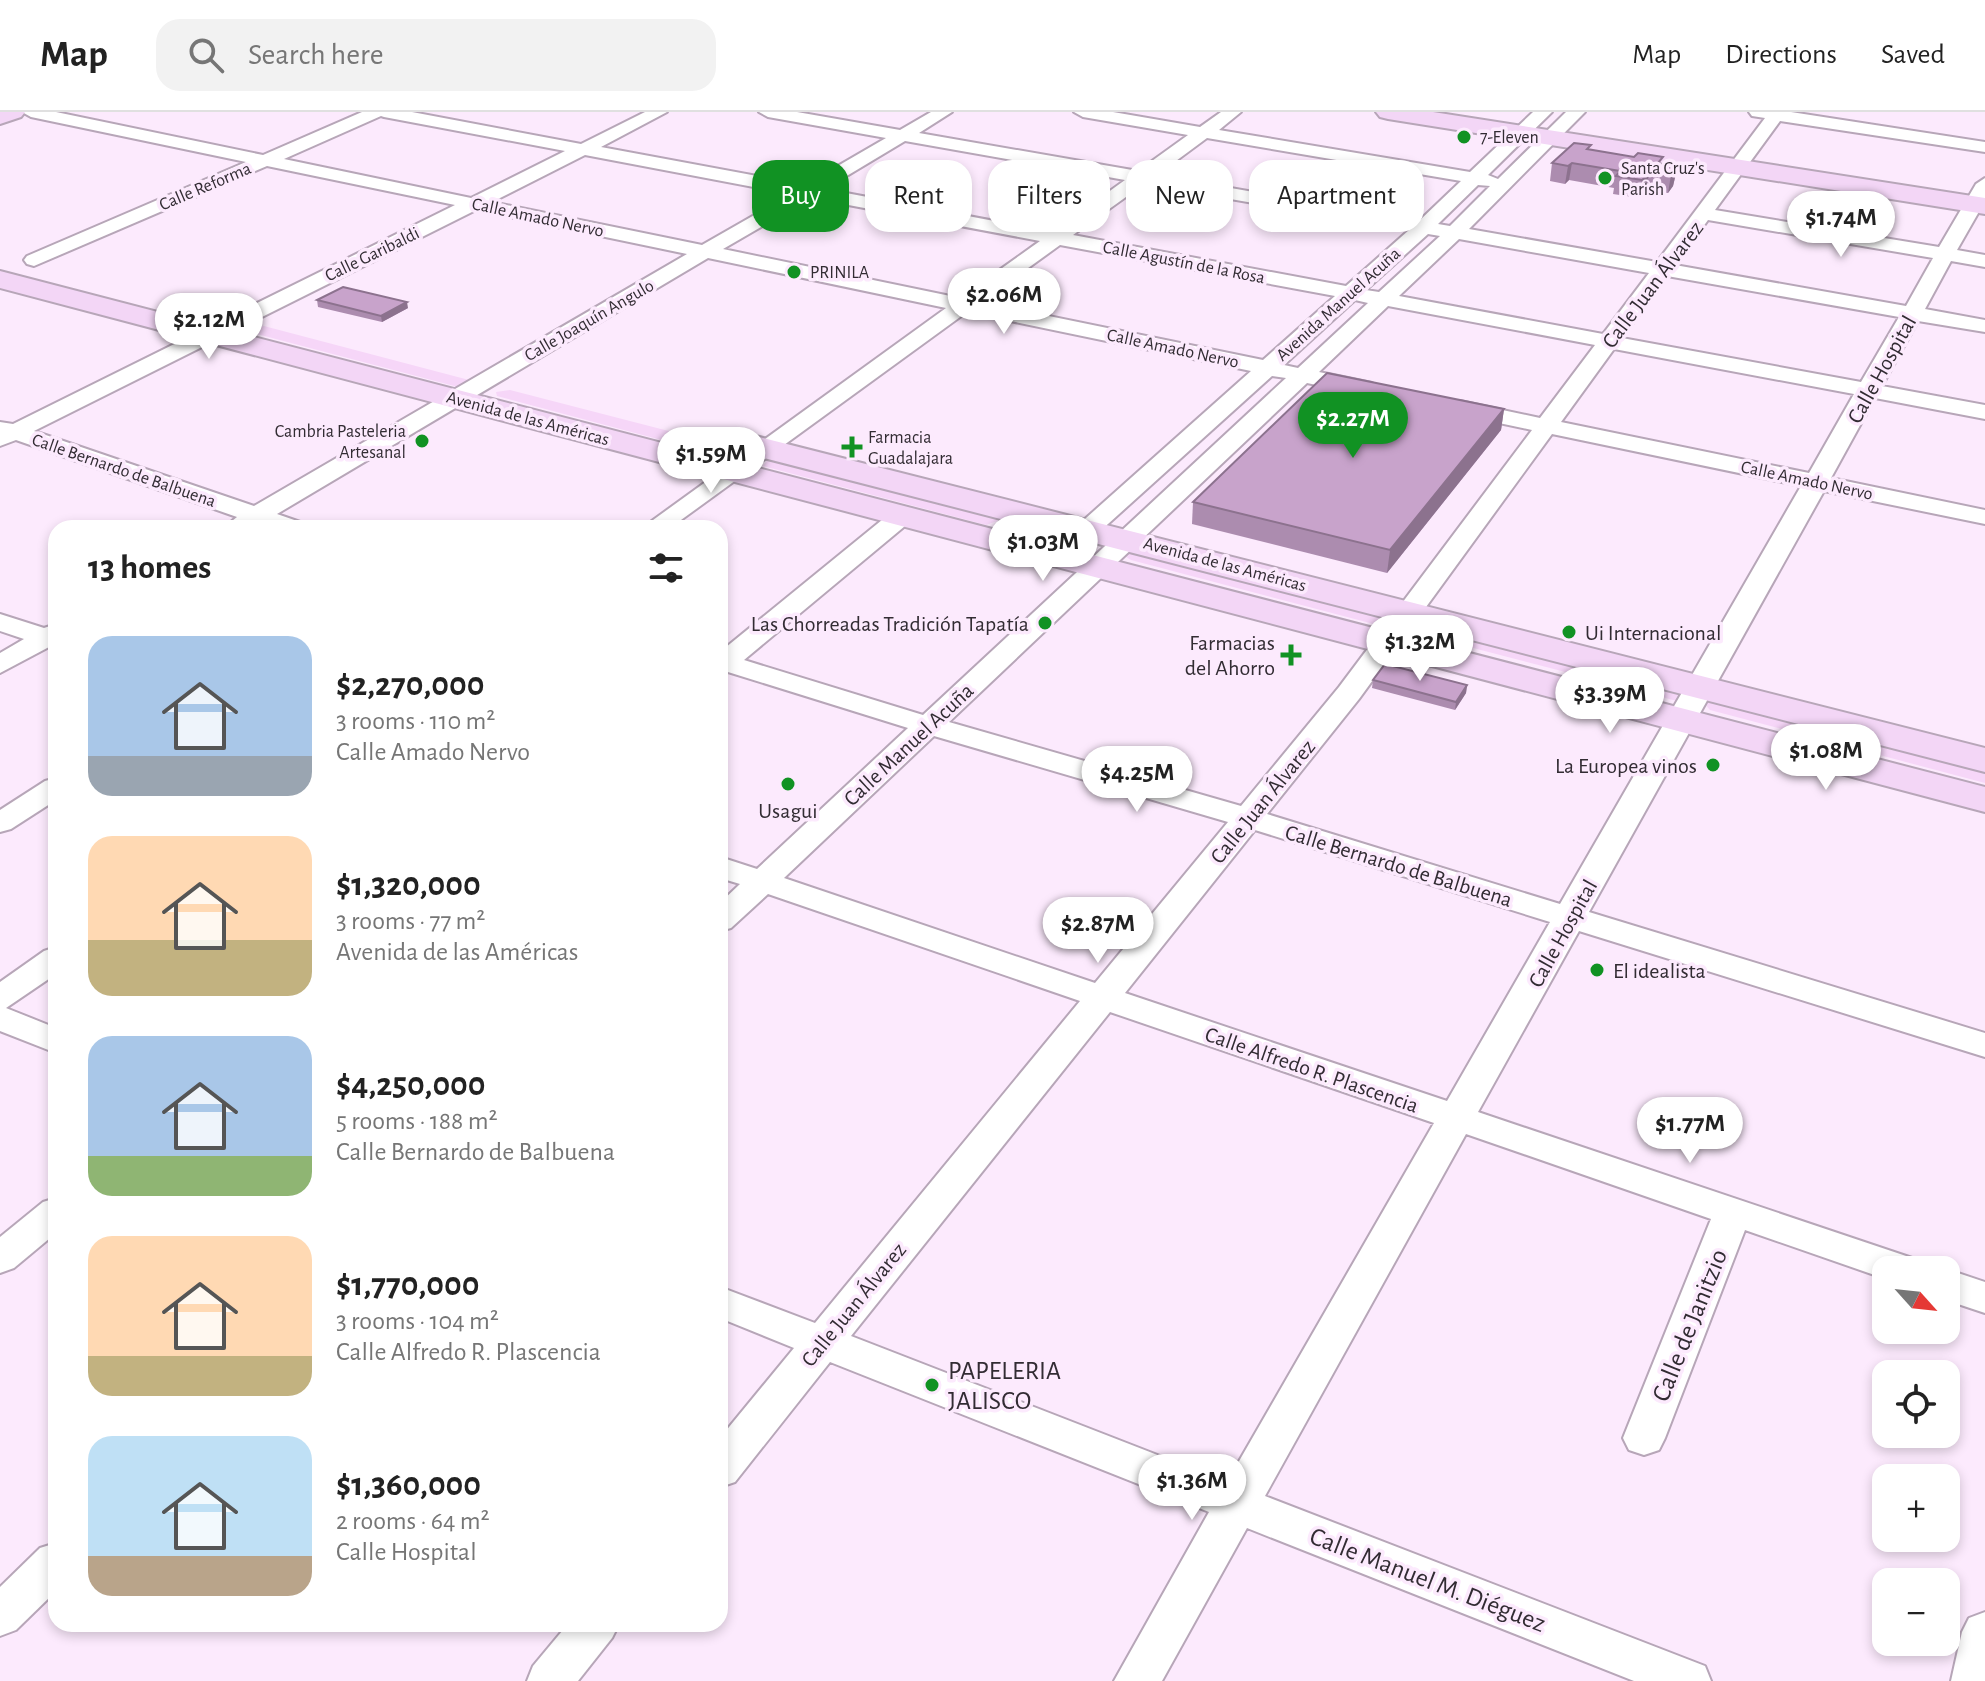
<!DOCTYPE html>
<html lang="en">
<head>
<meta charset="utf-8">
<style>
	:root { --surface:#fff; --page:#f2f2f2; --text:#222; --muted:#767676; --line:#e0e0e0; --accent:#119223 }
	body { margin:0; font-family:"Alegreya Sans",sans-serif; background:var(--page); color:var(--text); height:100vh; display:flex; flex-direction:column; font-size:30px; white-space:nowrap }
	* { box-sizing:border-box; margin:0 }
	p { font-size:26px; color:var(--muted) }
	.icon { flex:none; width:44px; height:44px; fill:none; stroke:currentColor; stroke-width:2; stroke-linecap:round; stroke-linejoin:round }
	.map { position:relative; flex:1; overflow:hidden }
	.details { position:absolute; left:48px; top:408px; width:680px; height:1112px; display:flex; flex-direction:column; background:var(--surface); border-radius:24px; box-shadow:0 4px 12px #0003 }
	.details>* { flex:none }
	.hud { position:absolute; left:752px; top:48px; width:760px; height:72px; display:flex; gap:16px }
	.needle { width:52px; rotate:117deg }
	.controls { position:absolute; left:1872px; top:1144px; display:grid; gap:16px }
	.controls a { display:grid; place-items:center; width:88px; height:88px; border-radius:16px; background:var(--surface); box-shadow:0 4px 12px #0003; font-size:40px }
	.price { position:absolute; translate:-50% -68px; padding:0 18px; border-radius:28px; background:#fff; color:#222; font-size:26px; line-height:52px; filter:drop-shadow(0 2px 4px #0008) }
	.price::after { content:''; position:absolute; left:50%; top:48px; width:24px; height:18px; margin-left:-12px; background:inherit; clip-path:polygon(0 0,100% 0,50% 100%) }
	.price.selected { background:var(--accent); color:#fff }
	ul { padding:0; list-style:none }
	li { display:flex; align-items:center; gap:24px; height:200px; padding:0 40px }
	li span { display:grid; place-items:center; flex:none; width:224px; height:160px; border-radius:24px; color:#555 }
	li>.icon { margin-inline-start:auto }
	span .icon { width:96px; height:96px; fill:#fffc; stroke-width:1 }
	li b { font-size:34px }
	h2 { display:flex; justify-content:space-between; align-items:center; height:96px; padding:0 40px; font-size:34px }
	.pill { padding:0 28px; border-radius:24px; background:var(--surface); box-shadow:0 4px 12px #0003; font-size:28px; line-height:72px }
	.pill.selected { background:var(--accent); color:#fff }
	header { display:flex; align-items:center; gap:48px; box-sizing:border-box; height:112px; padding:0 40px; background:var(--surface); border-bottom:2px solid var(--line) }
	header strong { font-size:38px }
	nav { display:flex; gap:44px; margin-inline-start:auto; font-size:28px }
	.search { width:560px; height:72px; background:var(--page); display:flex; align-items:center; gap:20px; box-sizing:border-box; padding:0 28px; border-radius:24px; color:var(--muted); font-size:30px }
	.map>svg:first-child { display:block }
</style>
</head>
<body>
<header>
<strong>Map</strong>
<div class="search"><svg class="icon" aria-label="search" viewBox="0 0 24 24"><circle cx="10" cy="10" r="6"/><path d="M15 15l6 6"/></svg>Search here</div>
<nav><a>Map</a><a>Directions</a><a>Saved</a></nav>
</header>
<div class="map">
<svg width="1985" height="1569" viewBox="0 0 1985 1569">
	<rect width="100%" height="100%" fill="#fceafd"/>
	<!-- green -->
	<g fill="#f6d6f8">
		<polygon points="264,214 469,268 469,273 458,275 253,221 254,217"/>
		<polygon points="510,278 746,339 746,345 736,348 497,284 496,280"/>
		<polygon points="775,346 997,403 997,409 986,413 763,354 767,349"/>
		<polygon points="1128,441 1393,505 1389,516 1131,448 1123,443"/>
		<polygon points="1413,508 1681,578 1677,589 1404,518"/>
		<polygon points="1716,586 1985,656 1985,671 1710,598 1703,590"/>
	</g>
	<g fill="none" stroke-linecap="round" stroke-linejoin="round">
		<defs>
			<g id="street">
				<path d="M 22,0 L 56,0 L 263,43 L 362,0 L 412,0 L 581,32 L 645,0 L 667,0 L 601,35 L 805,73 L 886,26 L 768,5 L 759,0 L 797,0 L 900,18 L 931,0 L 952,0 L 919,21 L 1138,59 L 1188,23 L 1083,5 L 1074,0 L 1113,0 L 1200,15 L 1221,0 L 1241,0 L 1219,18 L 1470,60 L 1533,0 L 1552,0 L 1488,63 L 1498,67 L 1566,0 L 1585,0 L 1469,117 L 1657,150 L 1765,6 L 1752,4 L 1749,0 L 1791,0 L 1985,30 L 1985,40 L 1780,9 L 1715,98 L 1939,135 L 1976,72 L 1985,66 L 1985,89 L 1957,138 L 1985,143 L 1985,155 L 1951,149 L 1925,197 L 1985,208 L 1985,220 L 1918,209 L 1882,274 L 1985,293 L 1985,307 L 1875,286 L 1831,366 L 1985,398 L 1985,412 L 1824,379 L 1589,800 L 1985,921 L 1985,945 L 1579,819 L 1478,1000 L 1918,1148 L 1924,1158 L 1886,1158 L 1886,1167 L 1745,1118 L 1665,1326 L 1659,1338 L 1644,1343 L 1629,1338 L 1623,1326 L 1711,1107 L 1466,1022 L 1265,1384 L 1705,1554 L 1711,1569 L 1634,1569 L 1247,1416 L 1162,1569 L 1114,1569 L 1209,1400 L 830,1250 L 735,1370 L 720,1375 L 720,1326 L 794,1236 L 720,1206 L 720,1175 L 815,1211 L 1080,889 L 768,782 L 731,816 L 720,819 L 720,791 L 740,772 L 720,766 L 720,745 L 757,757 L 908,616 L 728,560 L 720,562 L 720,540 L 893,399 L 911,399 L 914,404 L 911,409 L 744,548 L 923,603 L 1286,266 L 1272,264 L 1067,449 L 1049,449 L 1045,444 L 1049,439 L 1251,259 L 967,200 L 670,416 L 642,416 L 946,196 L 708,146 L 277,402 L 303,411 L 306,416 L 270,416 L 259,412 L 253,416 L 223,416 L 237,405 L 16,328 L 0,334 L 0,310 L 13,312 L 455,93 L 267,54 L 34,154 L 27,152 L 24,148 L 27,144 L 246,50 L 31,5 ZM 381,4 L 384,5 L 565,39 L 471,86 L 284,47 ZM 1207,26 L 1461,69 L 1419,109 L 1157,63 ZM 905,29 L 1125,68 L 1053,120 L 825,77 ZM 585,43 L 791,82 L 702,133 L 492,90 ZM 1144,72 L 1409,118 L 1346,174 L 1073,123 ZM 1478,73 L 1490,74 L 1450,114 L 1438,112 ZM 811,86 L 1040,129 L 960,186 L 723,137 ZM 476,98 L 687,142 L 254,394 L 34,319 ZM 1708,108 L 1933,146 L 1906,194 L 1675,153 ZM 1428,122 L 1440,124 L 1379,180 L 1366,178 ZM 1459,127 L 1649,161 L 1603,222 L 1399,184 ZM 1060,133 L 1335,184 L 1263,248 L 981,190 ZM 1667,164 L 1899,205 L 1861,270 L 1622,226 ZM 1355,188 L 1368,191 L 1298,256 L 1284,253 ZM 1388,194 L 1595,233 L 1540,306 L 1460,289 L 1452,291 L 1449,296 L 1452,301 L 1532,318 L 1339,575 L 1241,694 L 949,610 L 1307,271 L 1364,283 L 1372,281 L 1375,276 L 1372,271 L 1319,260 ZM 1614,237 L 1854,282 L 1809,361 L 1561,310 ZM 1552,322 L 1801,374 L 1560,792 L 1267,702 L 1359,587 ZM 934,624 L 1228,710 L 1095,871 L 784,766 ZM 1255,718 L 1550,810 L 1447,989 L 1125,881 ZM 1110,900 L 1434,1011 L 1227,1370 L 851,1224 Z"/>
				<polygon points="0,502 44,516 56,512 56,537 49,535 0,561 0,541 24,527 0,519"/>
				<polygon points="56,666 56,688 11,717 0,720 0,698 45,669"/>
				<polygon points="56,835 56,862 6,896 56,916 56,941 0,919 0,870 44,839"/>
				<polygon points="56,1086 56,1121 14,1156 0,1161 0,1125 43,1090"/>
				<polygon points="1946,1157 1985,1170 1985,1201 1946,1188 1946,1158 1943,1158"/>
				<polygon points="56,1431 56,1479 16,1518 0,1524 0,1475 40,1436"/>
				<polygon points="1985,1500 1985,1569 1951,1569 1962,1520 1969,1506"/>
				<polygon points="568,1512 619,1512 612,1526 578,1569 527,1569 533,1554"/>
			</g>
			<g id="secondary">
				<polygon points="0,0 25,0 21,5 0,12"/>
				<polygon points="1376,0 1433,0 1985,86 1985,102 1388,7 1380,5"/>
				<polygon points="0,159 1985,675 1985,700 0,176"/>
				<polygon points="728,317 1985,636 1985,660 717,334 712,327 717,320"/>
			</g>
		</defs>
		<!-- street casing -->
		<use href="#street" stroke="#b7a6b8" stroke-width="4"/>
		<!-- secondary casing -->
		<use href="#secondary" stroke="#b7a6b8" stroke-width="4"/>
		<!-- street -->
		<use href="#street" fill="#fff" fill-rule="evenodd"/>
		<!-- secondary -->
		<use href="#secondary" fill="#f3d6f6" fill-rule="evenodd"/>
	</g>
	<!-- wall -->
	<g fill="#ac8caf">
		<polygon points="1590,38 1677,57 1673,74 1668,81 1645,80 1639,86 1613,82 1614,76 1569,68 1565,72 1550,69 1552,51"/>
		<polygon points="317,188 408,196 382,210 318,195"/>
		<polygon points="1504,297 1501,318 1387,461 1192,412 1193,390"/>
		<polygon points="1373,568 1467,573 1466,581 1455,598 1372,576"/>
	</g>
	<!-- shaded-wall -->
	<g fill="#8c728e">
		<polygon points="1572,51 1569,68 1565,72 1568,54"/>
		<polygon points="1677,57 1673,74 1668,81 1671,63"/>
		<polygon points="1649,62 1645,80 1639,86 1642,68"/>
		<polygon points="407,190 408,196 382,210 381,204"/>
		<polygon points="1504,297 1501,318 1387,461 1390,438"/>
		<polygon points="1467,573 1466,581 1455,598 1456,590"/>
	</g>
	<!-- building -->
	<g fill="#c8a3cb" stroke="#8c728e" stroke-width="2">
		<polygon points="1574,31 1591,33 1587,37 1634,45 1638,41 1663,45 1658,51 1677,57 1671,63 1649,62 1642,68 1616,64 1620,59 1572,51 1568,54 1552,51"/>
		<polygon points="343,175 407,190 381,204 317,188"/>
		<polygon points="1327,261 1504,297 1390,438 1193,390"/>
		<polygon points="1385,552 1467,573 1456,590 1373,568"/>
	</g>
	<!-- markers -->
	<g fill="#119223" stroke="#fceafd" stroke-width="3">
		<circle cx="1464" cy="25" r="8"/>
		<circle cx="1605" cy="66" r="8"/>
		<circle cx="794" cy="160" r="8"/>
		<circle cx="422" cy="329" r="8"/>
		<path d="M848 323h8v8h8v8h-8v8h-8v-8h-8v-8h8z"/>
		<circle cx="1045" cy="511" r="8"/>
		<circle cx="1569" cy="520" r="8"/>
		<path d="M1287 531h8v8h8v8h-8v8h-8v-8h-8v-8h8z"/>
		<circle cx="1713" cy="653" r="8"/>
		<circle cx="788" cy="672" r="8"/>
		<circle cx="1597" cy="858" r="8"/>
		<circle cx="932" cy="1273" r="8"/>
	</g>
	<g text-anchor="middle" stroke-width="7" stroke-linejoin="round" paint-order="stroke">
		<!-- far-poi labels -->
		<g font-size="18" fill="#322c33" stroke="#fceafd" text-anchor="start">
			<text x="1480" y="31">7-Eleven</text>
			<text x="1621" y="62">Santa Cruz's<tspan x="1621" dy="21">Parish</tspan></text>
			<text x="810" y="166">PRINILA</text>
			<text x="406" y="325" text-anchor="end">Cambria Pasteleria<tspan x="406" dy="21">Artesanal</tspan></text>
			<text x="868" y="331">Farmacia<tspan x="868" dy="21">Guadalajara</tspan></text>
		</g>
		<!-- far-street labels -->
		<g font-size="18" fill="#322c33" stroke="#fceafd">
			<text transform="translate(205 74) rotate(-23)" y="6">Calle Reforma</text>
			<text transform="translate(538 105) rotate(12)" y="6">Calle Amado Nervo</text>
			<text transform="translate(372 142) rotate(-26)" y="6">Calle Garibaldi</text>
			<text transform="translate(1184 150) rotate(11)" y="6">Calle Agustín de la Rosa</text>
			<text transform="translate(1338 192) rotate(-42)" y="6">Avenida Manuel Acuña</text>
			<text transform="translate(589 208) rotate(-30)" y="6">Calle Joaquín Angulo</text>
			<text transform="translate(1173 236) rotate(12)" y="6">Calle Amado Nervo</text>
			<text transform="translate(528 306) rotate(15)" y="6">Avenida de las Américas</text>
			<text transform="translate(124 358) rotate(19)" y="6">Calle Bernardo de Balbuena</text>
			<text transform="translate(1807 368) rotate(12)" y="6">Calle Amado Nervo</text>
			<text transform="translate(1225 452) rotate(15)" y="6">Avenida de las Américas</text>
		</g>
		<!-- street labels -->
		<g font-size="22" fill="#322c33" stroke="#fceafd">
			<text transform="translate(1652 172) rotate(-53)" y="8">Calle Juan Álvarez</text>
			<text transform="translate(1881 257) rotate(-61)" y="8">Calle Hospital</text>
			<text transform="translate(908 632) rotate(-43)" y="8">Calle Manuel Acuña</text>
			<text transform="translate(1262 689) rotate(-51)" y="8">Calle Juan Álvarez</text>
			<text transform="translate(1399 753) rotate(17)" y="8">Calle Bernardo de Balbuena</text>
			<text transform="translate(1562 821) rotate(-61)" y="8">Calle Hospital</text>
			<text transform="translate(1312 957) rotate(19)" y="8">Calle Alfredo R. Plascencia</text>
			<text transform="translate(853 1192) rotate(-51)" y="8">Calle Juan Álvarez</text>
		</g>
		<!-- poi labels -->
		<g font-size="22" fill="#322c33" stroke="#fceafd" text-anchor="end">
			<text x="1029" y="519">Las Chorreadas Tradición Tapatía</text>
			<text x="1585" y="528" text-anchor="start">Ui Internacional</text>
			<text x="1275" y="538">Farmacias<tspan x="1275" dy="25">del Ahorro</tspan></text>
			<text x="1697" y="661">La Europea vinos</text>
			<text x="788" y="706" text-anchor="middle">Usagui</text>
			<text x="1613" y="866" text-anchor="start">El idealista</text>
		</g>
		<!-- near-street labels -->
		<g font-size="26" fill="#322c33" stroke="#fceafd">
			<text transform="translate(1689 1213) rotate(-68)" y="9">Calle de Janitzio</text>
			<text transform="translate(1428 1467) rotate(21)" y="9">Calle Manuel M. Diéguez</text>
		</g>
		<!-- near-poi labels -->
		<g font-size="26" fill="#322c33" stroke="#fceafd" text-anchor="start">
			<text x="948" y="1267">PAPELERIA<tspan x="948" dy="30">JALISCO</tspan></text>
		</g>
	</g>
</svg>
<div class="controls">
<a><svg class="needle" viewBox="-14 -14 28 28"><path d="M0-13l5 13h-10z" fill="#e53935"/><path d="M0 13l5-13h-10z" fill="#767676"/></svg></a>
<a><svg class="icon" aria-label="locate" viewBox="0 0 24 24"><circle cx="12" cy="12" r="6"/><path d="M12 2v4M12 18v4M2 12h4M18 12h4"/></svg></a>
<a>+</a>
<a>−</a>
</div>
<b class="price" style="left:1841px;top:147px">$1.74M</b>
<b class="price" style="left:1004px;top:224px">$2.06M</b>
<b class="price" style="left:209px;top:249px">$2.12M</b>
<b class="price selected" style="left:1353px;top:348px">$2.27M</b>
<b class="price" style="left:711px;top:383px">$1.59M</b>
<b class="price" style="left:1043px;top:471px">$1.03M</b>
<b class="price" style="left:1420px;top:571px">$1.32M</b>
<b class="price" style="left:1610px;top:623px">$3.39M</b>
<b class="price" style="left:1826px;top:680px">$1.08M</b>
<b class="price" style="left:1137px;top:702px">$4.25M</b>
<b class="price" style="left:1098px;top:853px">$2.87M</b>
<b class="price" style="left:1690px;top:1053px">$1.77M</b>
<b class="price" style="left:1192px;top:1410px">$1.36M</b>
<div class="hud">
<a class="pill selected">Buy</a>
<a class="pill">Rent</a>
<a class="pill">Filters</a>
<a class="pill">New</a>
<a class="pill">Apartment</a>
</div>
<section class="details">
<h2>13 homes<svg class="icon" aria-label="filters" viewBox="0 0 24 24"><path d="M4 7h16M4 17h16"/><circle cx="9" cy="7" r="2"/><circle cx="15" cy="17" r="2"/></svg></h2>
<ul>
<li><span style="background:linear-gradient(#a9c7e8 75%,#9aa5b1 0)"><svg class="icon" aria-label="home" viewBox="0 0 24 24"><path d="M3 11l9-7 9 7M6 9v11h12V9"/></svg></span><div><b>$2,270,000</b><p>3 rooms · 110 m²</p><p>Calle Amado Nervo</p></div></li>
<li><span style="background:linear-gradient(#ffd9b3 65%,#c2b280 0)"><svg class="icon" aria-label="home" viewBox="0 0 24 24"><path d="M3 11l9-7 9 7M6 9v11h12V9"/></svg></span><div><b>$1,320,000</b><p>3 rooms · 77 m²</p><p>Avenida de las Américas</p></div></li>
<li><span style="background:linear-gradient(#a9c7e8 75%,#8fb573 0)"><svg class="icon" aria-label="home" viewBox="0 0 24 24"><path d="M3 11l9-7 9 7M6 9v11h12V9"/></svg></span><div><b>$4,250,000</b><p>5 rooms · 188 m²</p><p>Calle Bernardo de Balbuena</p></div></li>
<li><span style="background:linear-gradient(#ffd9b3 75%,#c2b280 0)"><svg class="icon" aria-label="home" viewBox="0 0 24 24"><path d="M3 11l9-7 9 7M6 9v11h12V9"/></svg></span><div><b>$1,770,000</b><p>3 rooms · 104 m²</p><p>Calle Alfredo R. Plascencia</p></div></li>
<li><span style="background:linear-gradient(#bfe0f5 75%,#b9a48a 0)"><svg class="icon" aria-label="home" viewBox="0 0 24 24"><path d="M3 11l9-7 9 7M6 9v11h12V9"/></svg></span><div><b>$1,360,000</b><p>2 rooms · 64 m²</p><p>Calle Hospital</p></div></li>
</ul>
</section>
</div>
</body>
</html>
